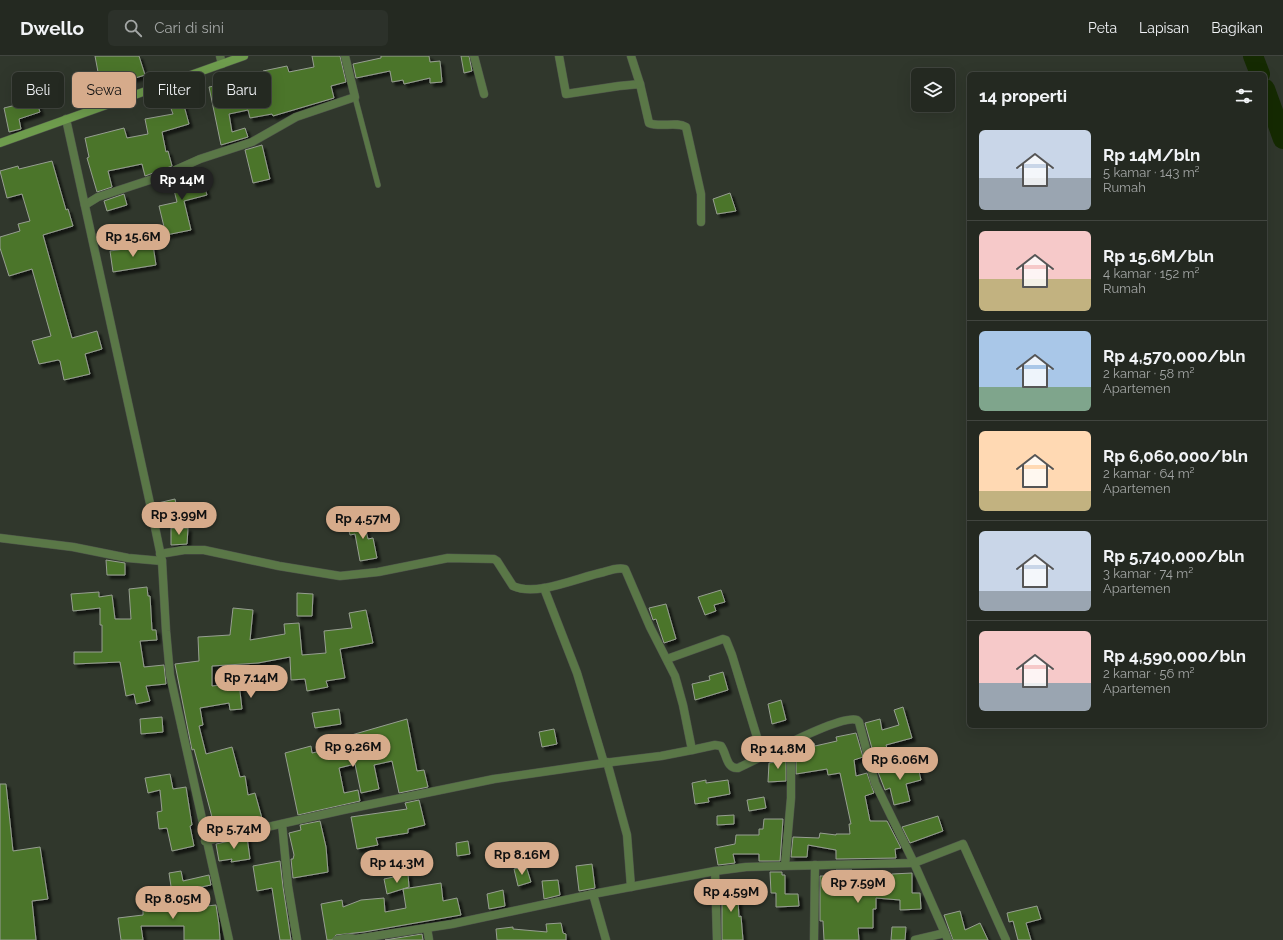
<!DOCTYPE html>
<html lang="id">
<head>
<meta charset="utf-8">
<style>
	:root { --surface:#242921; --page:#2c312a; --text:#f1f3f6; --muted:#a3a6a5; --line:#41453f; --accent:#d6ab8b }
	body { margin:0; font-family:Raleway,sans-serif; background:var(--page); color:var(--text); height:100vh; display:flex; flex-direction:column; font-size:15px; white-space:nowrap }
	* { box-sizing:border-box; margin:0 }
	p { font-size:13px; color:var(--muted) }
	.icon { flex:none; width:22px; height:22px; fill:none; stroke:currentColor; stroke-width:2; stroke-linecap:round; stroke-linejoin:round }
	.map { position:relative; flex:1; overflow:hidden }
	.panel { position:absolute; left:967px; top:16px; width:300px; height:656px; display:flex; flex-direction:column; background:var(--surface); border-radius:6px; box-shadow:0 4px 16px #0002,0 0 0 1px var(--line) }
	.panel>* { flex:none }
	.banner { position:absolute; left:12px; top:16px; width:380px; height:36px; display:flex; gap:8px }
	.controls { position:absolute; left:911px; top:12px; display:grid; gap:8px }
	.controls a { display:grid; place-items:center; width:44px; height:44px; border-radius:6px; background:var(--surface); box-shadow:0 4px 16px #0002,0 0 0 1px var(--line); font-size:20px }
	.price { position:absolute; translate:-50% -34px; padding:0 9px; border-radius:14px; background:var(--accent); color:#111; font-size:13px; line-height:26px; filter:drop-shadow(0 1px 2px #0008) }
	.price::after { content:''; position:absolute; left:50%; top:24px; width:12px; height:9px; margin-left:-6px; background:inherit; clip-path:polygon(0 0,100% 0,50% 100%) }
	.price.on { background:#222; color:#fff }
	ul { padding:0; list-style:none }
	li { display:flex; align-items:center; gap:12px; height:100px; padding:0 12px }
	li+li { border-top:1px solid var(--line) }
	li span { display:grid; place-items:center; flex:none; width:112px; height:80px; border-radius:6px; color:#555 }
	li>.icon { margin-inline-start:auto }
	span .icon { width:48px; height:48px; fill:#fffc; stroke-width:1 }
	li b { font-size:17px }
	h2 { display:flex; justify-content:space-between; align-items:center; height:48px; padding:0 12px; font-size:17px }
	.tag { padding:0 14px; border-radius:6px; background:var(--surface); box-shadow:0 4px 16px #0002,0 0 0 1px var(--line); font-size:14px; line-height:36px }
	.tag.on { background:var(--accent); color:#111 }
	header { display:flex; align-items:center; gap:24px; box-sizing:border-box; height:56px; padding:0 20px; background:var(--surface); border-bottom:1px solid var(--line) }
	header strong { font-size:19px }
	nav { display:flex; gap:22px; margin-inline-start:auto; font-size:14px }
	.search { width:280px; height:36px; background:var(--page); display:flex; align-items:center; gap:10px; box-sizing:border-box; padding:0 14px; border-radius:6px; color:var(--muted); font-size:15px }
	.map>svg:first-child { display:block }
</style>
</head>
<body>
<header>
<strong>Dwello</strong>
<div class="search"><svg class="icon" aria-label="search" viewBox="0 0 24 24"><circle cx="10" cy="10" r="6"/><path d="M15 15l6 6"/></svg>Cari di sini</div>
<nav><a>Peta</a><a>Lapisan</a><a>Bagikan</a></nav>
</header>
<div class="map">
<svg width="1283" height="884" viewBox="0 0 1283 884">
	<defs>
		<filter id="shadow"><feDropShadow dx="3.5" dy="3.5" stdDeviation="1" flood-color="#0009"/></filter>
	</defs>
	<rect width="100%" height="100%" fill="#30372c"/>
	<g fill="none" stroke-linecap="round" stroke-linejoin="round">
		<!-- river -->
		<g stroke="#152a02" stroke-width="20">
			<polyline points="1253,0 1260,18"/>
			<polyline points="1265,33 1283,83"/>
		</g>
	</g>
	<!-- building -->
	<g fill="#4c752a" stroke="#969e91" filter="url(#shadow)">
		<polygon points="95,0 139,0 145,19 119,27 120,32 96,39 89,18 98,16"/>
		<polygon points="312,0 340,0 346,26 331,30 334,42 273,60 272,58 250,62 248,54 229,58 232,76 245,72 248,81 221,89 209,31 236,26 240,47 269,42 263,15 287,10 289,16 314,11"/>
		<polygon points="381,0 429,0 430,6 440,5 442,26 430,27 430,22 404,28 403,24 392,26 390,15 356,22 353,8 381,2"/>
		<polygon points="461,0 469,0 472,15 464,17"/>
		<polygon points="31,28 40,56 19,63 21,73 9,76 4,52 20,48 15,34"/>
		<polygon points="183,46 189,68 162,76 166,96 168,95 172,110 145,120 142,108 108,115 112,131 97,136 87,102 89,101 85,82 124,72 127,82 148,78 145,63 173,58 170,50"/>
		<polygon points="262,89 270,123 253,127 245,94"/>
		<polygon points="52,105 66,154 68,153 73,170 43,179 72,282 97,275 102,293 85,298 90,318 64,324 60,305 58,304 39,308 32,285 51,280 32,213 9,220 0,192 0,181 20,175 18,168 30,165 22,138 7,142 0,115 18,110 19,113"/>
		<polygon points="199,112 207,139 184,145 191,174 166,179 159,150 177,146 171,122"/>
		<polygon points="730,137 736,155 717,158 713,143"/>
		<polygon points="124,138 127,149 107,155 104,145"/>
		<polygon points="153,189 156,209 113,216 110,195"/>
		<polygon points="175,443 178,457 161,461 158,447"/>
		<polygon points="363,463 368,483 373,482 377,502 360,505 355,478 350,479 347,467"/>
		<polygon points="171,472 188,472 187,488 171,489"/>
		<polygon points="106,504 125,507 125,519 107,519"/>
		<polygon points="147,531 148,540 150,540 152,574 156,574 157,584 140,585 144,611 164,609 166,628 146,630 150,645 136,648 134,638 126,640 120,606 74,608 74,596 102,596 102,569 100,569 100,552 73,555 71,538 99,536 99,541 112,539 115,563 131,563 129,533"/>
		<polygon points="721,534 725,546 714,549 716,555 705,559 698,541"/>
		<polygon points="297,537 313,538 312,560 297,560"/>
		<polygon points="666,548 676,583 664,587 656,563 653,564 649,552"/>
		<polygon points="233,552 253,554 250,584 285,578 284,568 299,567 302,599 326,597 324,575 352,572 349,557 366,554 373,587 340,593 345,622 326,625 328,631 307,635 305,623 291,624 290,601 258,607 212,610 212,630 239,627 242,653 230,654 229,647 200,652 203,669 199,670 206,698 232,691 240,721 245,720 248,739 255,737 263,766 212,778 210,765 213,765 194,693 192,694 175,608 199,605 198,581 230,579"/>
		<polygon points="723,616 728,634 695,644 692,628 710,624 709,620"/>
		<polygon points="781,644 786,664 772,668 768,648"/>
		<polygon points="903,651 912,682 886,689 887,692 873,696 865,667 880,663 882,674 899,669 894,654"/>
		<polygon points="339,653 341,668 315,672 312,657"/>
		<polygon points="162,661 163,676 141,678 140,663"/>
		<polygon points="407,663 417,715 424,714 428,731 399,737 392,705 374,709 379,733 361,737 355,708 339,712 344,737 358,734 360,745 298,759 285,697 311,690 312,697 350,689 348,680"/>
		<polygon points="554,673 557,688 542,691 539,676"/>
		<polygon points="856,677 863,701 854,704 856,720 867,717 874,737 865,740 870,765 887,765 901,792 895,793 896,802 836,803 836,794 808,789 807,801 791,801 793,781 819,782 820,777 836,779 836,778 850,778 849,768 851,768 840,717 828,719 827,713 796,718 796,690 814,687 815,690 837,685 836,681"/>
		<polygon points="786,699 786,725 768,726 769,707 775,706 774,700"/>
		<polygon points="917,707 921,724 906,728 910,745 894,749 890,732 885,734 878,716 899,709 899,711"/>
		<polygon points="170,718 173,733 186,731 192,769 190,770 194,790 172,795 167,772 159,773 157,756 162,755 160,734 148,737 145,722"/>
		<polygon points="706,724 706,727 728,724 730,738 708,742 709,746 695,748 692,727"/>
		<polygon points="0,728 6,728 13,795 40,791 48,843 32,845 36,884 0,884"/>
		<polygon points="764,741 766,752 749,755 747,744"/>
		<polygon points="419,744 425,769 408,773 408,777 376,782 378,789 357,793 351,761 407,753 405,747"/>
		<polygon points="734,759 734,768 717,769 717,760"/>
		<polygon points="938,760 943,775 910,787 902,771"/>
		<polygon points="764,763 783,763 780,805 759,805 759,798 733,798 735,807 718,809 715,792 735,788 736,779 759,779 759,773 763,773"/>
		<polygon points="320,765 326,791 328,816 293,822 291,803 293,803 294,799 289,777 301,774 300,769"/>
		<polygon points="247,781 250,803 231,806 232,803 219,805 216,788"/>
		<polygon points="468,785 470,798 457,800 456,787"/>
		<polygon points="280,805 283,831 291,884 280,884 272,832 257,835 253,810"/>
		<polygon points="592,808 595,832 579,835 576,810"/>
		<polygon points="526,810 531,826 518,830 514,813"/>
		<polygon points="836,814 852,814 851,834 880,833 880,831 892,832 892,818 912,817 912,837 920,837 921,853 900,854 900,844 876,842 876,853 873,853 873,872 858,872 859,884 824,884 823,865 820,865 820,820 836,820"/>
		<polygon points="181,815 183,825 209,819 211,829 172,837 169,817"/>
		<polygon points="770,816 782,816 782,819 785,819 785,838 798,838 799,850 776,851 776,837 771,837"/>
		<polygon points="408,818 409,831 387,838 384,823"/>
		<polygon points="558,824 560,839 544,843 542,825"/>
		<polygon points="737,826 739,861 741,860 743,884 722,884 722,827"/>
		<polygon points="441,827 443,845 457,842 461,859 364,876 336,879 332,884 327,884 321,848 342,844 343,851 361,844 384,842 385,856 406,852 403,833"/>
		<polygon points="503,834 505,850 489,853 487,838"/>
		<polygon points="155,836 179,838 178,853 216,849 219,869 220,884 184,884 184,870 141,870 143,884 121,884 118,862 143,859 143,853 154,853"/>
		<polygon points="1037,850 1041,863 1026,867 1031,884 1018,884 1013,865 1009,866 1007,857"/>
		<polygon points="960,855 965,874 980,867 988,884 953,884 944,859"/>
		<polygon points="561,867 563,877 566,878 566,884 497,884 496,873 513,871 513,873 547,876 546,868"/>
		<polygon points="892,871 906,871 905,884 891,884"/>
		<polygon points="422,878 423,884 385,884"/>
	</g>
	<g fill="none" stroke-linecap="round" stroke-linejoin="round">
		<defs>
			<polyline id="service" points="355,41 378,129"/>
			<g id="minor">
				<polyline points="220,0 222,8"/>
				<polyline points="474,0 484,38"/>
				<path d="M 559,0 L 566,38 L 619,30 L 640,28 L 649,67 C 661,72 676,65 686,71 L 701,138 L 701,166"/>
				<polyline points="631,0 640,28"/>
				<polyline points="85,149 98,141 162,120 200,103 252,86 296,61 355,41 345,0"/>
				<polyline points="0,482 73,491 128,502 162,505"/>
				<path d="M 160,498 L 184,494 L 204,494 L 279,510 L 340,520 L 378,516 L 448,502 L 494,503 L 497,505 L 513,530 C 537,541 579,521 604,516 C 610,514 618,511 625,513 L 650,571 L 675,620 L 683,649 L 692,694 L 661,700 L 604,707"/>
				<polyline points="667,603 723,583 726,584 732,599 763,701"/>
				<polyline points="607,706 627,779 631,831"/>
				<polyline points="282,768 288,830 297,884"/>
				<polyline points="205,785 343,754 494,723 604,707 577,617 544,532"/>
				<polyline points="785,809 791,742 791,687"/>
				<polyline points="715,815 717,884"/>
				<path d="M 593,838 L 715,815 L 746,811 L 914,807 L 875,727 L 859,666 L 857,664 C 840,658 759,703 738,712 C 726,713 727,698 721,690 L 715,689 L 692,694"/>
				<polyline points="427,872 429,884"/>
				<polyline points="337,884 348,882 356,883 452,868 593,838 606,884"/>
				<polyline points="814,884 815,809"/>
				<polyline points="915,884 945,877"/>
				<polyline points="948,884 914,807 963,788 1006,884"/>
			</g>
			<polyline id="tertiary" points="66,63 151,452 162,505 166,575 170,619 229,884"/>
			<polyline id="secondary" points="0,87 244,0"/>
		</defs>
		<!-- service casing -->
		<use href="#service" stroke="#4e544a" stroke-width="6"/>
		<!-- minor casing -->
		<use href="#minor" stroke="#4e544a" stroke-width="9"/>
		<!-- tertiary casing -->
		<use href="#tertiary" stroke="#4e544a" stroke-width="9"/>
		<!-- secondary casing -->
		<use href="#secondary" stroke="#4e544a" stroke-width="9"/>
		<!-- service -->
		<use href="#service" stroke="#5a7747" stroke-width="5"/>
		<!-- minor -->
		<use href="#minor" stroke="#5a7747" stroke-width="8"/>
		<!-- tertiary -->
		<use href="#tertiary" stroke="#5a7747" stroke-width="8"/>
		<!-- secondary -->
		<use href="#secondary" stroke="#6e9c4d" stroke-width="8"/>
	</g>
</svg>
<div class="controls">
<a><svg class="icon" aria-label="layers" viewBox="0 0 24 24"><path d="M12 4l9 5-9 5-9-5zM3 14l9 5 9-5"/></svg></a>
</div>
<b class="price on" style="left:182px;top:145px">Rp 14M</b>
<b class="price" style="left:133px;top:202px">Rp 15.6M</b>
<b class="price" style="left:179px;top:480px">Rp 3.99M</b>
<b class="price" style="left:363px;top:484px">Rp 4.57M</b>
<b class="price" style="left:251px;top:643px">Rp 7.14M</b>
<b class="price" style="left:353px;top:712px">Rp 9.26M</b>
<b class="price" style="left:778px;top:714px">Rp 14.8M</b>
<b class="price" style="left:900px;top:725px">Rp 6.06M</b>
<b class="price" style="left:234px;top:794px">Rp 5.74M</b>
<b class="price" style="left:522px;top:820px">Rp 8.16M</b>
<b class="price" style="left:397px;top:828px">Rp 14.3M</b>
<b class="price" style="left:858px;top:848px">Rp 7.59M</b>
<b class="price" style="left:731px;top:857px">Rp 4.59M</b>
<b class="price" style="left:173px;top:864px">Rp 8.05M</b>
<div class="banner">
<a class="tag">Beli</a>
<a class="tag on">Sewa</a>
<a class="tag">Filter</a>
<a class="tag">Baru</a>
</div>
<section class="panel">
<h2>14 properti<svg class="icon" aria-label="filters" viewBox="0 0 24 24"><path d="M4 7h16M4 17h16"/><circle cx="9" cy="7" r="2"/><circle cx="15" cy="17" r="2"/></svg></h2>
<ul>
<li><span style="background:linear-gradient(#c9d6e8 60%,#9aa5b1 0)"><svg class="icon" aria-label="home" viewBox="0 0 24 24"><path d="M3 11l9-7 9 7M6 9v11h12V9"/></svg></span><div><b>Rp 14M/bln</b><p>5 kamar · 143 m²</p><p>Rumah</p></div></li>
<li><span style="background:linear-gradient(#f6c9c9 60%,#c2b280 0)"><svg class="icon" aria-label="home" viewBox="0 0 24 24"><path d="M3 11l9-7 9 7M6 9v11h12V9"/></svg></span><div><b>Rp 15.6M/bln</b><p>4 kamar · 152 m²</p><p>Rumah</p></div></li>
<li><span style="background:linear-gradient(#a9c7e8 70%,#7fa58c 0)"><svg class="icon" aria-label="home" viewBox="0 0 24 24"><path d="M3 11l9-7 9 7M6 9v11h12V9"/></svg></span><div><b>Rp 4,570,000/bln</b><p>2 kamar · 58 m²</p><p>Apartemen</p></div></li>
<li><span style="background:linear-gradient(#ffd9b3 75%,#c2b280 0)"><svg class="icon" aria-label="home" viewBox="0 0 24 24"><path d="M3 11l9-7 9 7M6 9v11h12V9"/></svg></span><div><b>Rp 6,060,000/bln</b><p>2 kamar · 64 m²</p><p>Apartemen</p></div></li>
<li><span style="background:linear-gradient(#c9d6e8 75%,#9aa5b1 0)"><svg class="icon" aria-label="home" viewBox="0 0 24 24"><path d="M3 11l9-7 9 7M6 9v11h12V9"/></svg></span><div><b>Rp 5,740,000/bln</b><p>3 kamar · 74 m²</p><p>Apartemen</p></div></li>
<li><span style="background:linear-gradient(#f6c9c9 65%,#9aa5b1 0)"><svg class="icon" aria-label="home" viewBox="0 0 24 24"><path d="M3 11l9-7 9 7M6 9v11h12V9"/></svg></span><div><b>Rp 4,590,000/bln</b><p>2 kamar · 56 m²</p><p>Apartemen</p></div></li>
</ul>
</section>
</div>
</body>
</html>
